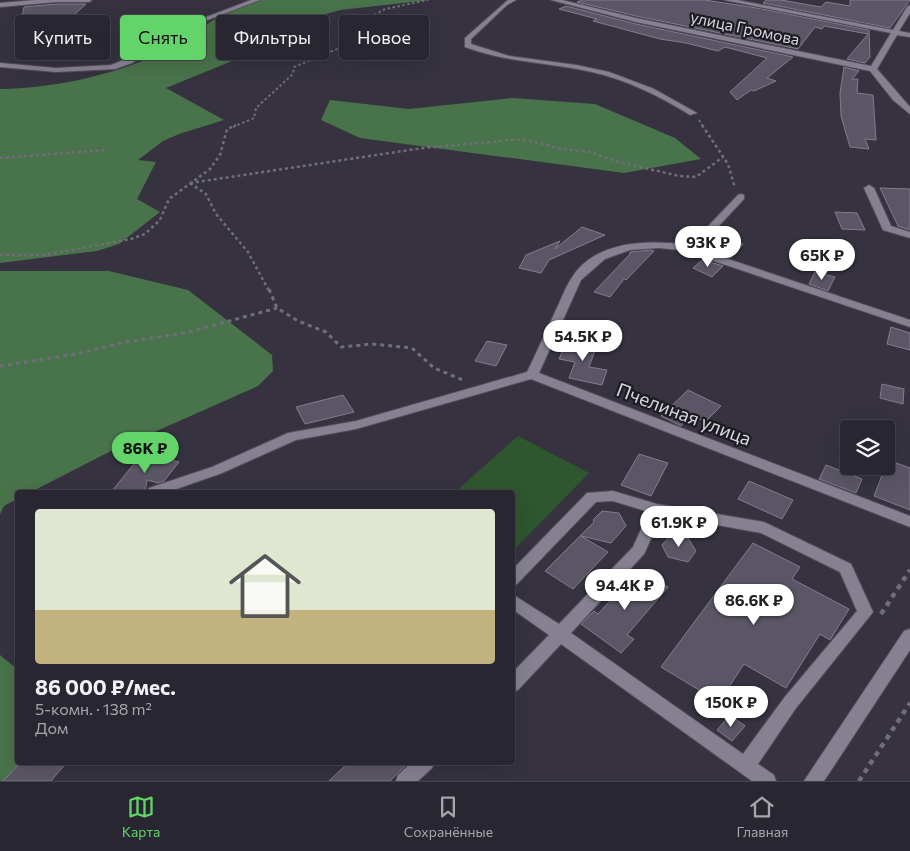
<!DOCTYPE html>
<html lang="ru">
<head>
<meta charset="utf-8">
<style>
	:root { --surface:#282630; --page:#34323c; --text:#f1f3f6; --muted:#a5a5ab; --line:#44434c; --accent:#62d469 }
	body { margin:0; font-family:Commissioner,sans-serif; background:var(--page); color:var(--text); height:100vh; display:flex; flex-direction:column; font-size:19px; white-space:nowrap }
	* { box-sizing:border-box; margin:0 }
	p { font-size:16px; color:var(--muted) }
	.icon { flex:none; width:28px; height:28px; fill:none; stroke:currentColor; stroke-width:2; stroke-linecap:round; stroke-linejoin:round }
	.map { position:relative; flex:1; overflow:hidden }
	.side { position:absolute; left:15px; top:490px; width:500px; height:275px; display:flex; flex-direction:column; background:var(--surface); border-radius:5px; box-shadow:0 5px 20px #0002,0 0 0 1px var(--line) }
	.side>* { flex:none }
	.banner { position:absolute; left:15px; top:15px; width:500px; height:45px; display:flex; gap:10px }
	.fabs { position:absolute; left:840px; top:420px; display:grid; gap:10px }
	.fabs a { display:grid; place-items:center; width:55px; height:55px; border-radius:5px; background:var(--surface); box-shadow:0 5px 20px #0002,0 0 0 1px var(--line); font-size:25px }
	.price { position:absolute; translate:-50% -42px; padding:0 11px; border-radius:18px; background:#fff; color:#222; font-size:16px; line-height:32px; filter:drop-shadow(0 1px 2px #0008) }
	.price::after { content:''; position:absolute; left:50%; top:30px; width:15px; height:11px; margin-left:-8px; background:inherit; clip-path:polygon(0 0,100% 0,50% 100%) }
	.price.on { background:var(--accent); color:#111 }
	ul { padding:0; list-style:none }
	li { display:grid; align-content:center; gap:10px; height:265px; padding:0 20px }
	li+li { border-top:1px solid var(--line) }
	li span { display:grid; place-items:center; height:155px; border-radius:5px; color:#555 }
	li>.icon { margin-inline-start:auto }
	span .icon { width:90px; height:90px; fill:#fffc; stroke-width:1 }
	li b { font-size:21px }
	.tag { padding:0 18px; border-radius:5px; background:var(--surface); box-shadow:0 5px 20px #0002,0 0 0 1px var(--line); font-size:18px; line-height:45px }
	.tag.on { background:var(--accent); color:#111 }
	.tab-bar { display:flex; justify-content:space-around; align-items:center; height:70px; border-top:1px solid var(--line); background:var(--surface); font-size:14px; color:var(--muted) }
	.tab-bar a { display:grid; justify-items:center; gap:2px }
	.tab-bar .on { color:var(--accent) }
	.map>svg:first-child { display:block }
</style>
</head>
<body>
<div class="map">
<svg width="910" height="781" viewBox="0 0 910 781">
	<rect width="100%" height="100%" fill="#363240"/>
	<!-- green -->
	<polygon fill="#2e562f" points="518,436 589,473 513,551 512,492 455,492"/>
	<!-- forest -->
	<g fill="#49734a">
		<path d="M 253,0 L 430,0 L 340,10 L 319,16 L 308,25 L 237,59 L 166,88 L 224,120 L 179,134 L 163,141 L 138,160 L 156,162 L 137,199 L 160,212 L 119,244 L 97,251 L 0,263 L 0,89 C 60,88 116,74 171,49 C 185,42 198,30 212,21 C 225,13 240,7 253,0 Z"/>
		<polygon points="513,98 595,104 675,138 701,159 624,173 360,138 321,120 330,100 409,109"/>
		<polygon points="0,271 109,271 188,290 272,355 273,371 258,386 107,453 31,492 18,492 17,499 4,506 0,514"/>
		<polygon points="0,655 17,669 18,762 23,763 16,781 0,781"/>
	</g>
	<!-- building -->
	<g fill="#5b5665" stroke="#827d8d">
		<polygon points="582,0 705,0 757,8 869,30 870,57 865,63 847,59 868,34 824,26 822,29 815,27 798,49 636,16 577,2"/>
		<polygon points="766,0 781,0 821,7 826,2 850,6 850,0 910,0 890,28 763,3"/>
		<polygon points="57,4 86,4 57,30 21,23 24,7"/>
		<polygon points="566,6 636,24 793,57 767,78 776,81 754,91 751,90 737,100 730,92 767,58 725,47 718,51 686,43 660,39 593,21 597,19 559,9"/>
		<polygon points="844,67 859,71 852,79 858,79 857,93 873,95 876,140 865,139 869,149 850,147 841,116 840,93"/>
		<polygon points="880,188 910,189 910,230 898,226"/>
		<polygon points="835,212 857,213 865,230 842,229"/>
		<polygon points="582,227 605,235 549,260 541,273 519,268 526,255 560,241 555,249"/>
		<polygon points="724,238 743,244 731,258 711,250"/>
		<polygon points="651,250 654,251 626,280 624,279 610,297 594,292 630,254 630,252"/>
		<polygon points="703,259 710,262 723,266 712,277 693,268"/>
		<polygon points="815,272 835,277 828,291 809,284"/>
		<polygon points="891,327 910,333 910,350 887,344"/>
		<polygon points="567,340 597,345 589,367 607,370 602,385 569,378 575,362 559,359"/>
		<polygon points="487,341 507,345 496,366 475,361"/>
		<polygon points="882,384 904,389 903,404 880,398"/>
		<polygon points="688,390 721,406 705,422 692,415 681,426 661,416"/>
		<polygon points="343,395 354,412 305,424 296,407"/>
		<polygon points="143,453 179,462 164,481 158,483 147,480 145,492 111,492"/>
		<polygon points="639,454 668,463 651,496 621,485"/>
		<polygon points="888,460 910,468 910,510 874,496"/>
		<polygon points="826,465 862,479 856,493 819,479"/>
		<polygon points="749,481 793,500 782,519 738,499"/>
		<polygon points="602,511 619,513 626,526 611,543 581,536 608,552 573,589 545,571 594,522 593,520"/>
		<polygon points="670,536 688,538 696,551 688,562 668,557 662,545"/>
		<polygon points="753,543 800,567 792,579 849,609 830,640 820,634 786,688 744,664 719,702 661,667"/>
		<polygon points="638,570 668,587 627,635 634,639 621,653 581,624 594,611 598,614"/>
		<polygon points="730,715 745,726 732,741 717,730"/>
		<polygon points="21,762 67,762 51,781 3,781"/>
		<polygon points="349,762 409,762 390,781 329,781"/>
	</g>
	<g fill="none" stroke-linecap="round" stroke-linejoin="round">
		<defs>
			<g id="minor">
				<polygon points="35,0 92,0 89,2 57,2 0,7 0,3"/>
				<polygon points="251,0 260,0 187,28 132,63 115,69 56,72 0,67 0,63 56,68 111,65 126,59 183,26"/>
				<path d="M 508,0 L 516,0 L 507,5 L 471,39 L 471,44 L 509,56 L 576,65 L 609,72 L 654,89 L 697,113 L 690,115 C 660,96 627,80 592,72 C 549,62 508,63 465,47 L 465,38 Z"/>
				<polygon points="551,0 562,0 636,18 871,66 891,33 724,0 737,0 893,30 907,7 910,5 910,13 899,31 910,33 910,37 897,35 877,69 910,107 910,114 893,100 870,71 636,22"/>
				<polygon points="869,185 874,188 891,226 910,232 910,238 883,230 864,188"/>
				<path d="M 741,194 L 744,195 L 744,199 L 699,247 L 719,256 L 910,320 L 910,327 L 711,260 L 690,251 L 659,248 L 630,250 L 605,259 L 581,280 L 539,373 L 910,516 L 910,527 L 531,379 L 356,429 L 296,440 L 222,473 L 168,492 L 147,492 L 149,488 L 212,467 L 288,433 L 356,421 L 527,372 C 537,352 546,331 556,310 C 561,300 565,288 571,279 C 595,239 650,240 690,245 L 738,195 Z"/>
				<path d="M 613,491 L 657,504 L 764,522 L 851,564 L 873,612 L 796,708 L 758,764 L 774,775 L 776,781 L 752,781 L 561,644 L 518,690 L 512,692 L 512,673 L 549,635 L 512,609 L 512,594 L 559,624 L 633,547 L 649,512 L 613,501 L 596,502 L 517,584 L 512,586 L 512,570 L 587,493 ZM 662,515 L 761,533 L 840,572 L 857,611 L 784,698 L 743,754 L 571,633 L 644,554 Z"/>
				<polygon points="910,629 910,650 824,781 804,781 904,631"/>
				<polygon points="412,762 435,762 432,768 418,781 396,781 398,775"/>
			</g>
		</defs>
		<!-- minor casing -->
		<use href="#minor" stroke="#524e5a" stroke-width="2"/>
		<!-- path-far3 -->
		<g stroke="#716e7a" stroke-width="2" stroke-dasharray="2.5 2.5" stroke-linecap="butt">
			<polyline points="699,120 703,127"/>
			<polyline points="233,127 254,118 256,108 293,74 294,67 342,47 350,29 385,9 428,0"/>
		</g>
		<!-- path-far2 -->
		<g stroke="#716e7a" stroke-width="2.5" stroke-dasharray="3 3" stroke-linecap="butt">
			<polyline points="702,125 728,164 735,188"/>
			<polyline points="0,158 105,150"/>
			<polyline points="190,183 423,148 522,139 562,149 590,152 619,162 679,176 696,177 723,157"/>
			<polyline points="190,183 206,194 216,214 248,252 269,291"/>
			<polyline points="0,255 44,255 131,239 145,234 160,220 169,199 210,169 220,155 227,129 236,125"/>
		</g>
		<!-- path-far1 -->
		<g stroke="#716e7a" stroke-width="3" stroke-dasharray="4 4" stroke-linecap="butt">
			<polyline points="269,289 277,308 298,321 326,332 341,347 372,344 412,348 434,368 463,380"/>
			<polyline points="0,366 76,354 126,342 189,332 277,308"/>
		</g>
		<!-- path -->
		<g stroke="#716e7a" stroke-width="4.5" stroke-dasharray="5 5" stroke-linecap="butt">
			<polyline points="881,614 910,570"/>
			<polyline points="859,781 910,703"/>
		</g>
		<!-- minor -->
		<use href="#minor" fill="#868191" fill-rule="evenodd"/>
	</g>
	<g text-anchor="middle" stroke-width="4.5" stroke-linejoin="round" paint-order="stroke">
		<!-- far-street labels -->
		<g font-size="16" fill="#d8d5de" stroke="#1d1b21">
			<text transform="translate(745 28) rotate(12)" y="6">улица Громова</text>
		</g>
		<!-- street labels -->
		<g font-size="19" fill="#d8d5de" stroke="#1d1b21">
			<text transform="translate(684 414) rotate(21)" y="7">Пчелиная улица</text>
		</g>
	</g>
</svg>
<div class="fabs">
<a><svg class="icon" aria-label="layers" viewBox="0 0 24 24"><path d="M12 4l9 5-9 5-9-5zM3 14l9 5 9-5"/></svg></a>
</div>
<b class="price" style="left:708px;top:268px">93K ₽</b>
<b class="price" style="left:822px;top:281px">65K ₽</b>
<b class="price" style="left:583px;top:362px">54.5K ₽</b>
<b class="price on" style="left:145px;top:474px">86K ₽</b>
<b class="price" style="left:679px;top:548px">61.9K ₽</b>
<b class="price" style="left:625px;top:611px">94.4K ₽</b>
<b class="price" style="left:754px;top:626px">86.6K ₽</b>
<b class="price" style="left:731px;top:728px">150K ₽</b>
<div class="banner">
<a class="tag">Купить</a>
<a class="tag on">Снять</a>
<a class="tag">Фильтры</a>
<a class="tag">Новое</a>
</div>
<section class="side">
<ul>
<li><span style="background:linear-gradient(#dfe7d0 65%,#c2b280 0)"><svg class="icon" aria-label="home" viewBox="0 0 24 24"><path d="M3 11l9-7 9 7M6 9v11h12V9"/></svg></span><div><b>86 000 ₽/мес.</b><p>5-комн. · 138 m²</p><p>Дом</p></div></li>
</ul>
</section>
</div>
<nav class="tab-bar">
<a class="on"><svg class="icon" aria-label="map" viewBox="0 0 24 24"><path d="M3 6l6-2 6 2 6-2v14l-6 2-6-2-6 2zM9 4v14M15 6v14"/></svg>Карта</a>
<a><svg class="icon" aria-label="saved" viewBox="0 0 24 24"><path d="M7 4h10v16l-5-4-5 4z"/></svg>Сохранённые</a>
<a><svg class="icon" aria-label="home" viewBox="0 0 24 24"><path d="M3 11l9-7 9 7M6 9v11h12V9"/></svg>Главная</a>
</nav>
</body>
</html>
